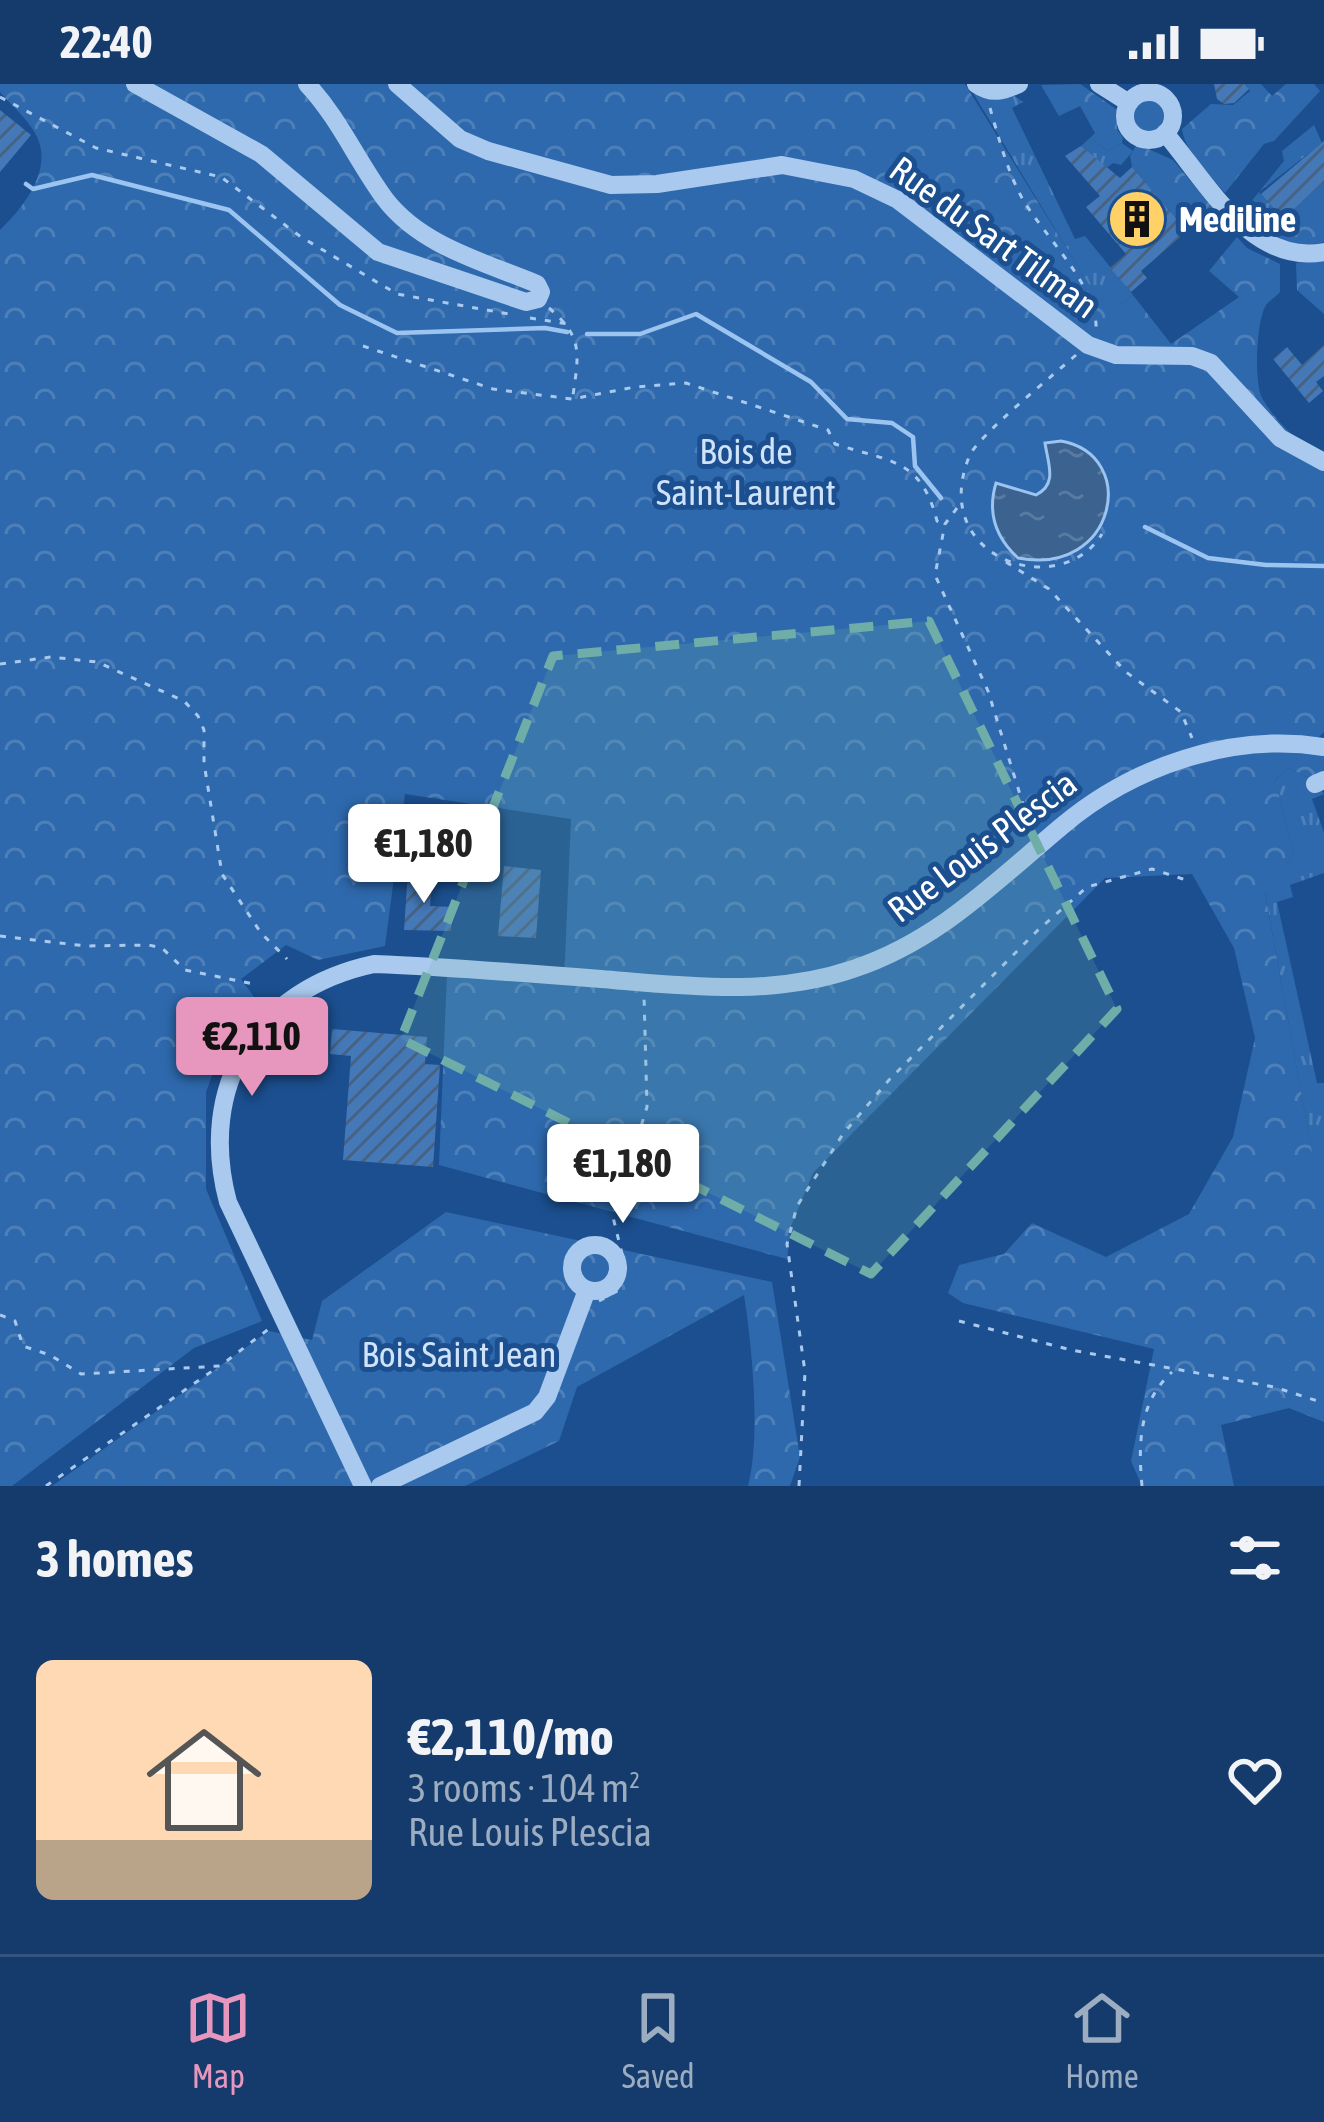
<!DOCTYPE html>
<html lang="en">
<head>
<meta charset="utf-8">
<style>
	:root { --surface:#143b6b; --page:#1d4271; --text:#f1f3f6; --muted:#9dadc1; --line:#33557e; --accent:#e797bd }
	body { margin:0; font-family:"Asap Condensed",sans-serif; background:var(--page); color:var(--text); height:100vh; display:flex; flex-direction:column; font-size:45px; white-space:nowrap }
	* { box-sizing:border-box; margin:0 }
	p { font-size:39px; color:var(--muted) }
	.icon { flex:none; width:66px; height:66px; fill:none; stroke:currentColor; stroke-width:2; stroke-linecap:round; stroke-linejoin:round }
	.map { position:relative; height:1402px; overflow:hidden }
	.sheet { display:flex; flex-direction:column; background:var(--surface); flex:1 }
	.sheet>* { flex:none }
	.price { position:absolute; translate:-50% -102px; padding:0 27px; border-radius:12px; background:#fff; color:#222; font-size:39px; line-height:78px; filter:drop-shadow(0 3px 6px #0008) }
	.price::after { content:''; position:absolute; left:50%; top:72px; width:36px; height:27px; margin-left:-18px; background:inherit; clip-path:polygon(0 0,100% 0,50% 100%) }
	.price.current { background:var(--accent); color:#111 }
	ul { padding:0; list-style:none }
	li { display:flex; align-items:center; gap:36px; height:300px; padding:0 36px }
	li+li { border-top:3px solid var(--line) }
	li span { display:grid; place-items:center; flex:none; width:336px; height:240px; border-radius:18px; color:#555 }
	li>.icon { margin-inline-start:auto }
	span .icon { width:144px; height:144px; fill:#fffc; stroke-width:1 }
	li b { font-size:51px }
	h2 { display:flex; justify-content:space-between; align-items:center; height:144px; padding:0 36px; font-size:51px }
	.status { display:flex; justify-content:space-between; align-items:center; height:84px; padding:0 60px; background:var(--surface); direction:ltr }
	.status svg { height:33px; fill:currentColor }
	.menu { display:flex; justify-content:space-around; align-items:center; height:168px; border-top:3px solid var(--line); background:var(--surface); font-size:33px; color:var(--muted) }
	.menu a { display:grid; justify-items:center; gap:6px }
	.menu .current { color:var(--accent) }
	.map>svg:first-child { display:block }
</style>
</head>
<body>
<div class="status"><b>22:40</b><svg viewBox="0 0 49 12"><path d="M0 12V9h3v3zM5 12V6h3v6zM10 12V3h3v9zM15 12V0h3v12zM26 1h20v11H26zM47 4h2v5h-2z"/></svg></div>
<div class="map">
<svg width="1324" height="1402" viewBox="0 0 1324 1402">
	<defs>
		<pattern id="grass-tufts" width="24" height="20" patternUnits="userSpaceOnUse" patternTransform="scale(3)"><rect width="24" height="20" fill="#2e69ad"/><path d="M3 7l-1-3M5 7V3M7 7l1-3M15 17l-1-3M17 17v-4M19 17l1-3" fill="none" stroke="#4d80b9"/></pattern>
		<pattern id="forest-crowns" width="20" height="18" patternUnits="userSpaceOnUse" patternTransform="scale(3)"><rect width="20" height="18" fill="#2e69ad"/><path d="M2 6a3 3 0 1 1 6 0M12 15a3 3 0 1 1 6 0" fill="none" stroke="#4d80b9"/></pattern>
		<pattern id="water-ripples" width="26" height="14" patternUnits="userSpaceOnUse" patternTransform="scale(3)"><rect width="26" height="14" fill="#3c6290"/><path d="M2 4q2-2 4 0t4 0M15 11q2-2 4 0t4 0" fill="none" stroke="#597aa1"/></pattern>
		<pattern id="building-hatch" width="6" height="6" patternUnits="userSpaceOnUse" patternTransform="scale(3)"><rect width="6" height="6" fill="#4478b7"/><path d="M-1 1l2-2M0 6l6-6M5 7l2-2" fill="none" stroke="#486282"/></pattern>
	</defs>
	<rect width="100%" height="100%" fill="#1b4f8f"/>
	<!-- grass -->
	<g fill="url(#grass-tufts)">
		<polygon points="973,9 987,15 1013,11 1023,18 1012,24 1075,155 1085,152 1133,211 1119,222 1104,226"/>
		<polygon points="1314,41 1322,59 1259,108 1284,77 1282,67"/>
		<polygon points="1090,54 1108,67 1122,59 1133,67 1121,81 1113,79 1105,85 1081,62"/>
		<polygon points="1288,684 1314,696 1324,710 1312,715 1324,749 1324,789 1290,801 1293,813 1277,818 1317,999 1324,999 1324,1076 1313,1074 1265,808 1294,770 1275,696"/>
	</g>
	<!-- forest -->
	<g fill="url(#forest-crowns)">
		<path d="M 0,0 L 965,0 L 1104,225 L 1119,222 L 1133,211 L 1171,260 L 1239,213 L 1209,187 L 1237,153 L 1247,164 L 1280,180 L 1280,208 C 1276,213 1270,216 1266,221 C 1256,237 1254,299 1262,314 C 1273,334 1303,365 1324,372 L 1324,648 L 1305,667 L 1324,671 L 1324,691 L 1314,696 L 1288,684 L 1275,696 L 1294,770 L 1265,809 L 1313,1073 L 1324,1076 L 1324,1338 L 1289,1324 L 1221,1341 L 1234,1402 L 1142,1402 L 1131,1377 L 1154,1265 L 963,1219 L 948,1209 L 959,1181 L 1004,1170 L 1032,1139 L 1106,1173 L 1189,1130 L 1233,1053 L 1255,954 L 1234,864 L 1192,790 L 1105,794 L 813,1089 L 791,1142 L 787,1175 L 439,1081 L 447,891 L 564,899 L 571,735 L 405,710 L 385,862 L 318,876 L 286,861 L 241,895 L 254,913 L 251,929 L 222,965 L 206,1008 L 206,1105 L 262,1237 L 194,1264 L 12,1402 L 0,1402 L 0,146 C 23,124 53,86 37,53 C 30,37 12,22 0,8 Z"/>
		<polygon points="1080,0 1116,25 1117,45 1123,54 1122,59 1108,67 1090,54 1095,49 1080,22 1059,32 1041,1"/>
		<path d="M 1246,0 L 1261,0 L 1272,12 L 1286,0 L 1314,0 L 1320,7 L 1274,57 L 1264,60 L 1225,109 C 1208,90 1186,70 1182,45 L 1211,20 L 1233,21 L 1250,7 Z"/>
		<circle cx="1149" cy="32" r="15"/>
		<polygon points="1137,60 1173,76 1212,123 1187,147 1132,83 1130,72"/>
		<path d="M 1324,98 L 1324,158 C 1290,167 1267,151 1242,129 L 1259,108 L 1283,135 Z"/>
		<polygon points="1324,176 1324,230 1297,206 1296,179"/>
		<path d="M 446,1128 L 772,1198 L 800,1373 L 790,1402 L 748,1402 C 761,1352 752,1263 744,1211 L 577,1303 L 559,1357 L 465,1402 L 52,1402 L 269,1247 L 312,1256 L 322,1217 Z"/>
	</g>
	<!-- water -->
	<path fill="url(#water-ripples)" stroke="#9cc4f0" stroke-width="3" d="M 1061,357 C 1140,371 1116,493 1018,474 C 995,453 987,429 996,399 L 1036,411 C 1058,400 1048,380 1045,359 Z"/>
	<g fill="none" stroke-linecap="round" stroke-linejoin="round">
		<!-- stream -->
		<g stroke="#9cc4f0" stroke-width="4.5">
			<polyline points="26,100 33,105 92,91 229,126 340,221 397,249 545,244 567,248"/>
			<polyline points="587,250 640,250 696,230 811,298 847,335 892,339 913,353 915,382 941,414"/>
			<polyline points="1145,443 1208,474 1266,481 1324,482"/>
		</g>
	</g>
	<!-- building -->
	<g fill="url(#building-hatch)">
		<polygon points="1214,0 1245,0 1249,5 1234,19 1224,20 1217,15"/>
		<polygon points="0,26 31,51 0,88"/>
		<polygon points="1324,57 1324,98 1283,135 1261,110"/>
		<polygon points="1081,62 1120,94 1132,83 1187,147 1141,187 1147,194 1131,208 1110,184 1126,170 1086,123 1100,112 1065,72"/>
		<polygon points="1324,261 1324,292 1316,298 1323,307 1309,319 1273,275 1287,263 1302,281"/>
		<polygon points="504,782 541,786 536,854 498,852"/>
		<polygon points="408,787 433,789 430,822 452,823 451,847 404,846"/>
		<polygon points="332,945 427,953 425,980 440,981 433,1083 343,1076 351,972 330,970"/>
	</g>
	<g fill="none" stroke-linecap="round" stroke-linejoin="round">
		<!-- path -->
		<g stroke="#a9c9ee" stroke-width="3" stroke-dasharray="6 9" stroke-linecap="butt">
			<polyline points="0,13 96,64 221,93 301,153 397,210 509,230"/>
			<path d="M 990,24 C 999,55 1007,86 1022,114 C 1043,151 1098,202 1096,245"/>
			<path d="M 549,224 C 583,253 579,269 573,311"/>
			<polyline points="530,234 568,240"/>
			<path d="M 363,262 L 493,305 L 572,315 L 635,303 L 686,299 L 828,346 L 835,360 C 890,378 921,374 937,437 L 945,440"/>
			<path d="M 1076,271 C 1056,289 976,353 969,373 C 928,475 1060,518 1102,450"/>
			<polyline points="957,424 945,440 935,491 988,607 1031,746"/>
			<polyline points="1006,478 1049,505 1126,588 1181,628 1192,654"/>
			<polyline points="0,580 51,573 97,578 184,617 198,632 204,646 204,679 222,790 261,849 287,875"/>
			<polyline points="0,852 86,862 149,861 162,864 185,886 254,900"/>
			<polyline points="599,1217 619,1206 626,1186 613,1133 647,1023 644,911"/>
			<polyline points="0,1231 15,1237 23,1262 50,1271 81,1290 220,1282 270,1244"/>
			<polyline points="959,1237 1071,1266 1274,1303 1324,1319"/>
			<polyline points="46,1402 218,1283"/>
			<polyline points="799,1402 805,1288 787,1160 797,1122 843,1050 889,996 1037,847 1087,803 1152,785 1189,797"/>
			<path d="M 1142,1402 C 1138,1359 1139,1318 1172,1288"/>
		</g>
		<!-- minor -->
		<g stroke="#a9c9ee" stroke-width="18">
			<path d="M 135,0 L 261,70 L 378,168 L 526,218 L 538,215 L 541,208 L 537,200 C 484,178 421,162 385,115 C 357,77 339,34 307,0"/>
			<polyline points="397,0 460,55 488,67 611,101 657,100 782,81 854,95 898,116 1088,261 1116,271 1192,272 1211,279 1280,354 1324,378"/>
			<path d="M 976,0 C 992,11 1003,7 1019,0"/>
			<polyline points="1099,0 1129,19"/>
			<circle cx="1149" cy="32" r="24"/>
			<path d="M 1165,49 C 1206,97 1251,182 1324,168"/>
			<polyline points="1315,700 1324,696"/>
			<circle cx="595" cy="1184" r="23"/>
			<path d="M 363,1402 L 228,1118 C 197,1002 256,905 374,880 C 449,883 525,889 601,895 C 686,902 771,913 853,885 C 938,857 995,798 1062,742 C 1132,683 1231,648 1324,663"/>
			<polyline points="380,1402 535,1328 547,1313 587,1206"/>
		</g>
	</g>
	<!-- marked area -->
	<path fill="#6fada8" fill-opacity="0.2" stroke="#6fada8" stroke-width="9" stroke-dasharray="24 15" stroke-linejoin="round" d="M 929,537 L 1117,925 L 871,1190 L 401,955 L 553,572 Z"/>
	<!-- icons -->
	<defs>
		<symbol id="building-disc" viewBox="-11 -11 22 22"><circle r="9.5" fill="#ffd166" stroke="#1b4f8f"/><path d="M-4-6H4V6H1V3H-1V6H-4ZM-2.5-4.3h1.7v1.8h-1.7ZM.8-4.3h1.7v1.8H.8ZM-2.5-1h1.7V.8h-1.7ZM.8-1h1.7V.8H.8Z" fill="#111"/></symbol>
	</defs>
	<g fill-rule="evenodd">
		<use href="#building-disc" x="1104" y="102" width="66" height="66"/>
	</g>
	<g text-anchor="middle" stroke-width="10" stroke-linejoin="round" paint-order="stroke">
		<!-- poi labels -->
		<g font-size="36" font-weight="bold" fill="#fff" stroke="#1b4f8f" text-anchor="start">
			<text x="1179" y="148">Mediline</text>
		</g>
		<!-- street labels -->
		<g font-size="36" fill="#fff" stroke="#1b4f8f">
			<text transform="translate(994 153) rotate(36)" y="13">Rue du Sart Tilman</text>
			<text transform="translate(982 762) rotate(-37)" y="13">Rue Louis Plescia</text>
		</g>
		<!-- park labels -->
		<g font-size="36" fill="#cfe3fa" stroke="#1b4f8f">
			<text x="746" y="380">Bois de<tspan x="746" dy="41">Saint-Laurent</tspan></text>
			<text x="459" y="1283">Bois Saint Jean</text>
		</g>
	</g>
</svg>
<b class="price" style="left:424px;top:822px">€1,180</b>
<b class="price current" style="left:252px;top:1015px">€2,110</b>
<b class="price" style="left:623px;top:1142px">€1,180</b>
</div>
<section class="sheet">
<h2>3 homes<svg class="icon" aria-label="filters" viewBox="0 0 24 24"><path d="M4 7h16M4 17h16"/><circle cx="9" cy="7" r="2"/><circle cx="15" cy="17" r="2"/></svg></h2>
<ul>
<li><span style="background:linear-gradient(#ffd9b3 75%,#b9a48a 0)"><svg class="icon" aria-label="home" viewBox="0 0 24 24"><path d="M3 11l9-7 9 7M6 9v11h12V9"/></svg></span><div><b>€2,110/mo</b><p>3 rooms · 104 m²</p><p>Rue Louis Plescia</p></div><svg class="icon" aria-label="heart" viewBox="0 0 24 24"><path d="M12 20l-8-8c-3-5 5-10 8-4 3-6 11-1 8 4z"/></svg></li>
</ul>
</section>
<nav class="menu">
<a class="current"><svg class="icon" aria-label="map" viewBox="0 0 24 24"><path d="M3 6l6-2 6 2 6-2v14l-6 2-6-2-6 2zM9 4v14M15 6v14"/></svg>Map</a>
<a><svg class="icon" aria-label="saved" viewBox="0 0 24 24"><path d="M7 4h10v16l-5-4-5 4z"/></svg>Saved</a>
<a><svg class="icon" aria-label="home" viewBox="0 0 24 24"><path d="M3 11l9-7 9 7M6 9v11h12V9"/></svg>Home</a>
</nav>
</body>
</html>
